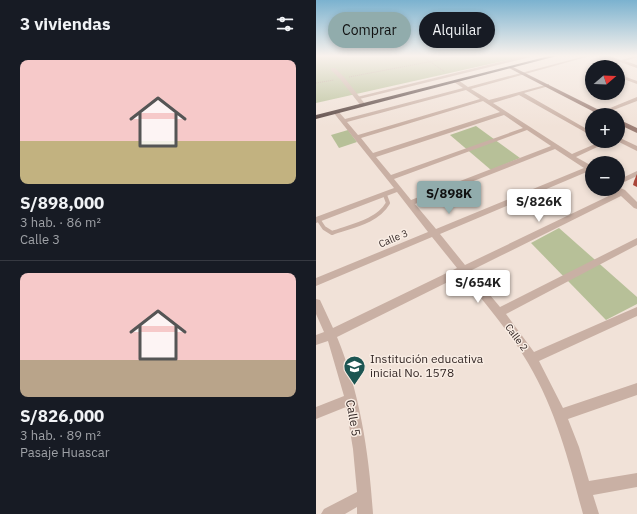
<!DOCTYPE html>
<html lang="es">
<head>
<meta charset="utf-8">
<style>
	:root { --surface:#171b24; --page:#242831; --text:#f1f3f6; --muted:#9ea1a6; --line:#363941; --accent:#91acac }
	body { margin:0; font-family:"IBM Plex Sans",sans-serif; background:var(--page); color:var(--text); height:100vh; display:flex; flex-direction:column; font-size:15px; white-space:nowrap }
	* { box-sizing:border-box; margin:0 }
	p { font-size:13px; color:var(--muted) }
	.icon { flex:none; width:22px; height:22px; fill:none; stroke:currentColor; stroke-width:2; stroke-linecap:round; stroke-linejoin:round }
	.map { position:relative; flex:1; overflow:hidden }
	.side { display:flex; flex-direction:column; background:var(--surface); width:316px }
	.side>* { flex:none }
	.top-card { position:absolute; left:12px; top:12px; width:249px; height:36px; display:flex; gap:8px }
	.needle { width:26px; rotate:71deg }
	.buttons { position:absolute; left:269px; top:60px; display:grid; gap:8px }
	.buttons a { display:grid; place-items:center; width:40px; height:40px; border-radius:50%; background:var(--surface); box-shadow:0 2px 6px #0003; font-size:20px }
	.price { position:absolute; translate:-50% -34px; padding:0 9px; border-radius:4px; background:#fff; color:#222; font-size:13px; line-height:26px; filter:drop-shadow(0 1px 2px #0008) }
	.price::after { content:''; position:absolute; left:50%; top:24px; width:12px; height:9px; margin-left:-6px; background:inherit; clip-path:polygon(0 0,100% 0,50% 100%) }
	.price.active { background:var(--accent); color:#111 }
	ul { padding:0; list-style:none }
	li { display:grid; align-content:center; gap:8px; height:212px; padding:0 20px }
	li+li { border-top:1px solid var(--line) }
	li span { display:grid; place-items:center; height:124px; border-radius:8px; color:#555 }
	li>.icon { margin-inline-start:auto }
	span .icon { width:72px; height:72px; fill:#fffc; stroke-width:1 }
	li b { font-size:17px }
	h2 { display:flex; justify-content:space-between; align-items:center; height:48px; padding:0 20px; font-size:17px }
	.pill { padding:0 14px; border-radius:18px; background:var(--surface); box-shadow:0 2px 6px #0003; font-size:14px; line-height:36px }
	.pill.active { background:var(--accent); color:#111 }
	main { display:flex; flex:1; min-height:0 }
	.map>svg:first-child { display:block }
</style>
</head>
<body>
<main>
<section class="side">
<h2>3 viviendas<svg class="icon" aria-label="filters" viewBox="0 0 24 24"><path d="M4 7h16M4 17h16"/><circle cx="9" cy="7" r="2"/><circle cx="15" cy="17" r="2"/></svg></h2>
<ul>
<li><span style="background:linear-gradient(#f6c9c9 65%,#c2b280 0)"><svg class="icon" aria-label="home" viewBox="0 0 24 24"><path d="M3 11l9-7 9 7M6 9v11h12V9"/></svg></span><div><b>S/898,000</b><p>3 hab. · 86 m²</p><p>Calle 3</p></div></li>
<li><span style="background:linear-gradient(#f6c9c9 70%,#b9a48a 0)"><svg class="icon" aria-label="home" viewBox="0 0 24 24"><path d="M3 11l9-7 9 7M6 9v11h12V9"/></svg></span><div><b>S/826,000</b><p>3 hab. · 89 m²</p><p>Pasaje Huascar</p></div></li>
</ul>
</section>
<div class="map">
<svg width="321" height="514" viewBox="0 0 321 514">
	<rect width="100%" height="100%" fill="#f1e2d8"/>
	<!-- green -->
	<g fill="#b7c098">
		<polygon points="0,56 210,56 0,103"/>
		<polygon points="160,126 204,158 175,170 134,135"/>
		<polygon points="32,130 41,142 23,148 15,135"/>
		<polygon points="243,228 321,297 321,304 290,320 215,243"/>
	</g>
	<g fill="none" stroke-linecap="round" stroke-linejoin="round">
		<!-- path -->
		<g stroke="#b49a8e" stroke-width="1" stroke-dasharray="1 1" stroke-linecap="butt">
			<polyline points="106,56 129,72"/>
			<polyline points="33,77 144,56"/>
			<polyline points="0,83 18,80"/>
		</g>
		<!-- lane-far1 -->
		<polyline stroke="#c9b0a4" stroke-width="2.5" points="42,98 213,56"/>
		<!-- lane -->
		<path stroke="#c9b0a4" stroke-width="4" d="M 2,219 L 8,228 L 16,233 C 35,226 61,222 72,203 L 69,195"/>
		<!-- street -->
		<g fill="#c9b0a4" fill-rule="evenodd">
			<path d="M 269,56 L 274,56 L 155,89 L 173,100 L 233,84 L 233,86 L 208,93 L 276,132 L 276,136 L 203,95 L 177,103 L 256,154 L 286,141 L 294,141 L 260,157 L 276,166 L 276,172 L 273,171 L 124,234 L 149,265 L 301,192 L 298,189 L 302,189 L 302,187 L 309,190 L 321,202 L 321,209 L 318,208 L 305,196 L 154,271 L 184,307 L 321,238 L 321,245 L 190,314 L 218,352 L 321,307 L 321,316 L 223,361 L 247,408 L 321,383 L 321,395 L 252,419 L 263,447 L 273,481 L 321,473 L 321,487 L 277,495 L 283,514 L 267,514 C 253,462 240,410 212,363 C 193,331 169,303 146,275 L 21,337 C 44,393 53,453 57,514 L 41,514 L 41,507 L 29,514 L 5,514 L 8,509 L 41,492 L 37,449 L 30,407 L 0,419 L 0,407 L 28,396 L 12,341 L 0,345 L 0,335 L 8,332 L 0,314 L 0,299 L 4,300 L 17,328 L 141,268 L 116,237 L 0,286 L 0,278 L 112,232 L 81,192 L 0,223 L 0,217 L 78,188 L 17,112 L 22,111 L 29,119 L 147,88 L 138,82 L 138,80 L 142,80 L 152,87 ZM 150,90 L 164,99 L 42,135 L 31,122 ZM 167,101 L 184,112 L 57,153 L 45,138 ZM 188,115 L 207,128 L 75,175 L 60,157 ZM 211,130 L 235,146 L 95,200 L 78,179 ZM 239,149 L 268,168 L 120,229 L 99,204 Z"/>
			<polygon points="289,56 294,56 305,60 321,56 321,57 309,61 321,65 321,68 304,62 290,67 283,67 300,61"/>
			<polygon points="15,68 19,68 28,77 49,104 49,106 45,106 24,79 15,70"/>
			<polygon points="302,74 321,81 321,84 302,77"/>
			<polygon points="321,97 321,101 287,114 282,113"/>
			<polygon points="302,137 321,146 321,151 301,141"/>
			<polygon points="321,171 321,176 302,185 302,180"/>
		</g>
		<!-- secondary -->
		<g fill="#9c7f76" fill-rule="evenodd">
			<polygon points="195,66 291,114 292,115 284,115 193,68"/>
			<polygon points="302,119 321,128 321,133 302,124"/>
		</g>
		<!-- highway -->
		<polygon fill="#55413d" fill-rule="evenodd" points="233,56 241,56 0,119 0,115"/>
	</g>
	<!-- wall -->
	<polygon fill="#aa4538" points="321,174 321,187 317,185 318,181"/>
	<!-- sky -->
	<linearGradient id="sky" x2="0" y2="1"><stop stop-color="#7bb2cf"/><stop offset="0.44" stop-color="#f9f2ed"/><stop offset="1" stop-color="#f9f2ed" stop-opacity="0"/></linearGradient>
	<rect width="321" height="127" fill="url(#sky)"/>
	<!-- icons -->
	<defs>
		<symbol id="school-pin" viewBox="-11 -11 22 30"><path d="M0 17L-7.5 6A9.5 9.5 0 1 1 7.5 6Z" fill="#1c5552" stroke="#f9ede4"/><path d="M0-5L7-2L0 1L-7-2ZM-4 1L0 2.5L4 1V4Q0 6-4 4Z" fill="#fff"/></symbol>
	</defs>
	<g fill-rule="evenodd">
		<use href="#school-pin" x="26" y="354" width="25" height="34"/>
	</g>
	<g text-anchor="middle" stroke-width="3" stroke-linejoin="round" paint-order="stroke">
		<!-- street labels -->
		<g font-size="10" fill="#342826" stroke="#f9ede4">
			<text transform="translate(77 238) rotate(-23)" y="4">Calle 3</text>
			<text transform="translate(201 337) rotate(54)" y="4">Calle 2</text>
		</g>
		<!-- near-poi labels -->
		<g font-size="12" fill="#342826" stroke="#f9ede4" text-anchor="start">
			<text x="54" y="363">Institución educativa<tspan x="54" dy="14">inicial No. 1578</tspan></text>
		</g>
		<!-- near-street labels -->
		<g font-size="12" fill="#342826" stroke="#f9ede4">
			<text transform="translate(37 418) rotate(80)" y="4">Calle 5</text>
		</g>
	</g>
</svg>
<div class="buttons">
<a><svg class="needle" viewBox="-14 -14 28 28"><path d="M0-13l5 13h-10z" fill="#e53935"/><path d="M0 13l5-13h-10z" fill="#9ea1a6"/></svg></a>
<a>+</a>
<a>−</a>
</div>
<b class="price active" style="left:133px;top:215px">S/898K</b>
<b class="price" style="left:223px;top:223px">S/826K</b>
<b class="price" style="left:162px;top:304px">S/654K</b>
<div class="top-card">
<a class="pill active">Comprar</a>
<a class="pill">Alquilar</a>
</div>
</div>
</main>
</body>
</html>
